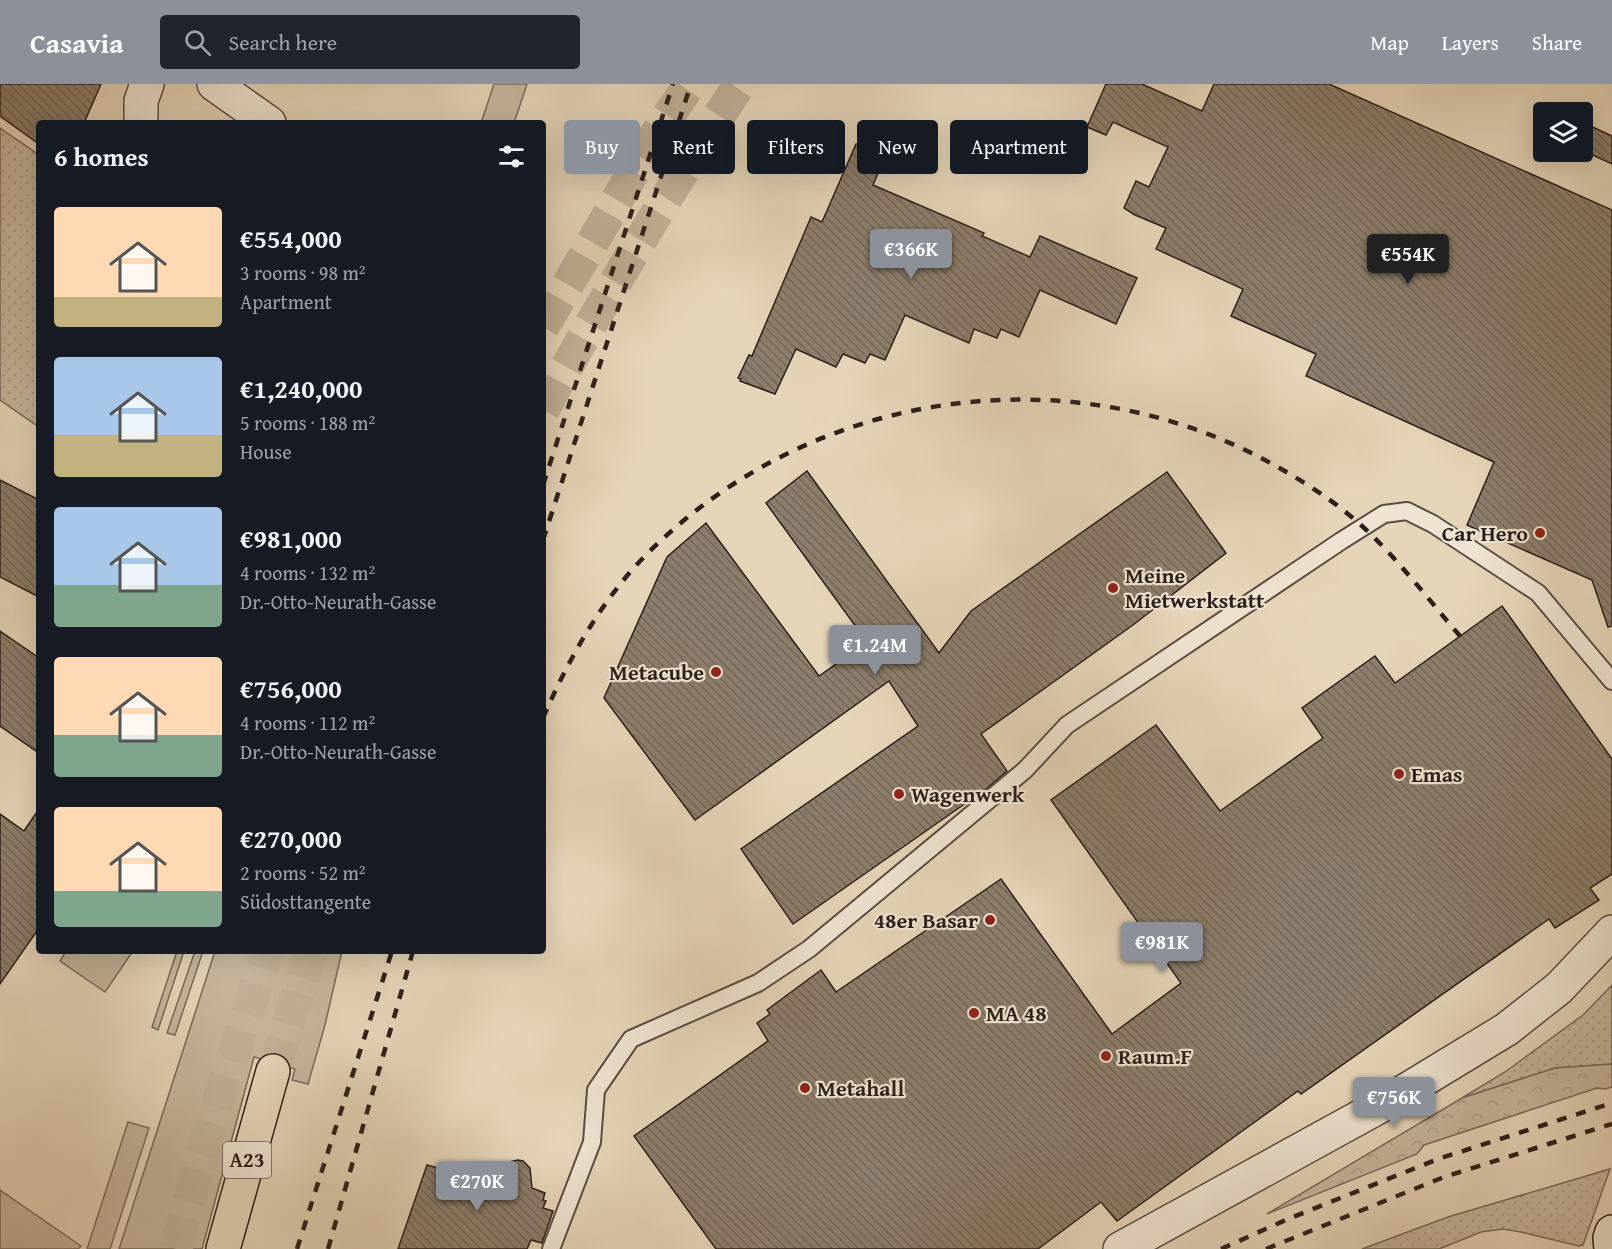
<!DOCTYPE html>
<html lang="en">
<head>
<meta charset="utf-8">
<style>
	:root { --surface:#171b24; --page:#20242c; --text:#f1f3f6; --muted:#9ea1a6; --accent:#8c9099 }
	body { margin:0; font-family:"Gentium Book Plus",serif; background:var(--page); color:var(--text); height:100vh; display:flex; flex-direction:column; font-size:22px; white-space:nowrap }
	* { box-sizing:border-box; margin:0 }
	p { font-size:20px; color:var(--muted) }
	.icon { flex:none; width:33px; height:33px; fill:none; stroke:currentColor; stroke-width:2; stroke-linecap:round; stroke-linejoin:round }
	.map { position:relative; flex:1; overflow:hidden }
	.panel { position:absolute; left:36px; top:36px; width:510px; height:834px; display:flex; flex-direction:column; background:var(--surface); border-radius:6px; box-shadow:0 6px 24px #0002 }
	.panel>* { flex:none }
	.guide { position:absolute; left:564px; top:36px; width:570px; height:54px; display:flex; gap:12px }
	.tools { position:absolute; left:1533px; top:18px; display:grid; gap:12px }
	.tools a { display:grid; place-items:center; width:60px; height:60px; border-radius:6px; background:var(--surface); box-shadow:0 6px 24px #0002; font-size:30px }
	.price { position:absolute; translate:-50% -51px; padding:0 14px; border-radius:6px; background:var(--accent); color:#fff; font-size:20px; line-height:39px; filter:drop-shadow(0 2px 3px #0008) }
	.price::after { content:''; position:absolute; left:50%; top:36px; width:18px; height:14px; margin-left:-9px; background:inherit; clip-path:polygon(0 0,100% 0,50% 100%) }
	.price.active { background:#222; color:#fff }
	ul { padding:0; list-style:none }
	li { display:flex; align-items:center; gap:18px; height:150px; padding:0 18px }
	li span { display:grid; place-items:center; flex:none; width:168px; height:120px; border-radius:6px; color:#555 }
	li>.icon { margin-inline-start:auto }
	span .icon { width:72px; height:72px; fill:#fffc; stroke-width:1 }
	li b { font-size:26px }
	h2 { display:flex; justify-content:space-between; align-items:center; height:72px; padding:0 18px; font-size:26px }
	.pill { padding:0 21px; border-radius:6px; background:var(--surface); box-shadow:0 6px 24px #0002; font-size:21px; line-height:54px }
	.pill.active { background:var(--accent); color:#fff }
	header { display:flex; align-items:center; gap:36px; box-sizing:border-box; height:84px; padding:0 30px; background:var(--accent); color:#fff }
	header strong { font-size:28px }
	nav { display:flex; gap:33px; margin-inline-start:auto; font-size:21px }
	.search { width:420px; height:54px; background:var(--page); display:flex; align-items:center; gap:15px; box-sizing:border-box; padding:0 21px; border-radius:6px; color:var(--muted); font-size:22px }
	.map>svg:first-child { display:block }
</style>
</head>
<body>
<header>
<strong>Casavia</strong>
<div class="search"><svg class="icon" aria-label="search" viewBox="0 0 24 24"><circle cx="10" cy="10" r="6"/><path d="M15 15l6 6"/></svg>Search here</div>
<nav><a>Map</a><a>Layers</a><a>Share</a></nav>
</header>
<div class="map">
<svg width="1612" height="1165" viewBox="0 0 1612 1165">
	<defs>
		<pattern id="grass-dots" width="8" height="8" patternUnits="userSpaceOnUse" patternTransform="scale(1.5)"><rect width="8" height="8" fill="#c6b69d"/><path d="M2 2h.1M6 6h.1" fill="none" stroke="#aa9c87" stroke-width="1.8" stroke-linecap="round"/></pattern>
		<pattern id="forest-crowns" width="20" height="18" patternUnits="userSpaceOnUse" patternTransform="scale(1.5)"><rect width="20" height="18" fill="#c6b69d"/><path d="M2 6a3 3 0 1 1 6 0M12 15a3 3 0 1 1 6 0" fill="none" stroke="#aa9c87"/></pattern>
		<pattern id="building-back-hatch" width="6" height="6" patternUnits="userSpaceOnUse" patternTransform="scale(1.5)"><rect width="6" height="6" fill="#8c7e6c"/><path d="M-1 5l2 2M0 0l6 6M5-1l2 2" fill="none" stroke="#736758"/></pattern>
	</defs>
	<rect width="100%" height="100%" fill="#e5d5b8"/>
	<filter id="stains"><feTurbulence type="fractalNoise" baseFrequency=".00333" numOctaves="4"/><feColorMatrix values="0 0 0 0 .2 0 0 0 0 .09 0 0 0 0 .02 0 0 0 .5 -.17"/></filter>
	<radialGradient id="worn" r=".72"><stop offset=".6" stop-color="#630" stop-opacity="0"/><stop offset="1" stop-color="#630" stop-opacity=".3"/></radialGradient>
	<!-- grass -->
	<g fill="url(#grass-dots)" stroke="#796a5c" stroke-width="1.5">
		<polygon points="0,44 39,71 39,343 0,316"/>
		<polygon points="1612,901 1612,980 1555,984 1462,1014 1505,988 1583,931"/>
		<polygon points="1610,1085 1583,1161 1579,1162 1521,1148 1503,1145 1481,1148 1439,1165 1362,1165 1448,1133"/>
	</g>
	<!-- forest -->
	<polygon fill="url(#forest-crowns)" stroke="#796a5c" stroke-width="1.5" points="1612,980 1612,1003 1605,1005 1597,1004 1424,1061 1417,1070 1267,1130 1462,1014 1555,984"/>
	<!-- park -->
	<g fill="#c6b69d" stroke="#796a5c" stroke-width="1.5">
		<polygon points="494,0 527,0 514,39 481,39"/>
		<polygon points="66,867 133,867 105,908 60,877"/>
		<polygon points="177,867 184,867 158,946 152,943"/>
		<polygon points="195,867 203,867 175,951 167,949"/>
		<polygon points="215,867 342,867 325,941 308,1000 292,996 295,985 254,973 202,1165 119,1165"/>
		<polygon points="128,1038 149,1044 110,1165 87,1165"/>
		<polygon points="0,1106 81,1162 78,1165 0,1165"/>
	</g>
	<!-- building -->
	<g fill="url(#building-back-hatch)" stroke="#2c1f1a" stroke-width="1.5">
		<polygon points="0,0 101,0 84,39 39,39 39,60 0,32"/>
		<polygon points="1106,0 1142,0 1202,27 1214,0 1329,0 1612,126 1612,542 1608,543 1592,496 1467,441 1494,378 1306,292 1316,270 1231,232 1243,205 1156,165 1166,144 1135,131 1124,124 1136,97 1149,103 1168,63 1113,38 1106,51 1087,43"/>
		<polygon points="1582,38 1612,52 1612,80 1582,66"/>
		<polygon points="856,60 885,73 873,101 984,149 982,152 1030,173 1040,152 1137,194 1116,240 1040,206 1019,253 1001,245 997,254 974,245 969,259 905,231 885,276 870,270 865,279 843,270 836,283 796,265 775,310 740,297 741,295 738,294 749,271 752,272 811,133 822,138"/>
		<polygon points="807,387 939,569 971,527 1167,388 1226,469 1133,541 981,650 1007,687 986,705 793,840 741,765 918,642 889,597 695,736 604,614 667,473 706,439 819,592 867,558 766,419"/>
		<polygon points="0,396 39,416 39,513 0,493"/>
		<polygon points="1502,522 1612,675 1612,790 1590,804 1599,816 1555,844 1549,835 1301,1010 1298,1007 1117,1137 1101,1118 1038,1165 716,1165 634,1052 768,957 757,939 770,930 767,926 821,886 836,908 1001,795 1112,950 1181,899 1051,716 1156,641 1220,727 1323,654 1302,624 1375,572 1395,599"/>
		<polygon points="0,547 39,574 39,669 0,642"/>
		<polygon points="39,725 39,844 0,900 0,730 24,747"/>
		<polygon points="518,1076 523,1077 530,1084 532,1104 545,1109 543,1116 546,1117 543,1124 553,1127 542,1159 531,1156 527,1165 398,1165 427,1081 495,1100 505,1082 509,1078"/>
	</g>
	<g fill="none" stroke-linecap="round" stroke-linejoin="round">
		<!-- highway-tunnel -->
		<g stroke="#c0b198" stroke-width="33" stroke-dasharray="33 16" stroke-linecap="butt">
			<polyline points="543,243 652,56 690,0"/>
			<path d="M 543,326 C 604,214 669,106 740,0"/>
			<polyline points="273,987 311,867"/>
			<polyline points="176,1165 199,1078 267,867"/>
		</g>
		<defs>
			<polyline id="lane" points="551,1165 592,1058 596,1006 631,955 758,899 809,865 1025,686 1067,641 1341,457 1384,430 1407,427 1433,440 1538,509 1612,597"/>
			<g id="street">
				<polyline points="214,0 269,39"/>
				<polyline points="141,33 141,17 147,0"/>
				<polyline points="1120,1165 1382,1021 1507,945 1559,904 1612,848"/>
			</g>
			<polyline id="secondary" points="1611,1165 1610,1154 1612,1148"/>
			<polyline id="highway" points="223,1165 273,987"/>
		</defs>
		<!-- lane casing -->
		<use href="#lane" stroke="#5a4c42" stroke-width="20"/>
		<!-- street casing -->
		<use href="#street" stroke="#5a4c42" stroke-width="36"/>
		<!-- secondary casing -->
		<use href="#secondary" stroke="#2c1f1a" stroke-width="36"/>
		<!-- highway casing -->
		<use href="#highway" stroke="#2c1f1a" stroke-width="36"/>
		<!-- lane -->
		<use href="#lane" stroke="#eee4d1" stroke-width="16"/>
		<!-- street -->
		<use href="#street" stroke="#eee4d1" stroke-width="33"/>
		<!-- secondary -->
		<use href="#secondary" stroke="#eee4d1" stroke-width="33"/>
		<!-- highway -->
		<use href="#highway" stroke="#e5d5b8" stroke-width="33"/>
		<!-- rail -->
		<g stroke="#2c1f1a" stroke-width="4.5" stroke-dasharray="10 10" stroke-linecap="butt">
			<polyline points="543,401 673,0"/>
			<polyline points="543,456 691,0"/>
			<path d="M 543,634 C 569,574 603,513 650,467 C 820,299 1088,266 1293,392 C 1317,406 1341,423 1362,442 C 1398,475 1428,515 1460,552"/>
			<polyline points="297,1165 392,867"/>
			<polyline points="328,1165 413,867"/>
			<polyline points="1221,1165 1288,1135 1438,1075 1612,1019"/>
			<polyline points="1266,1165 1444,1093 1612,1040"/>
		</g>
	</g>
	<!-- markers -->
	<g fill="#8f2418" stroke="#eee4d1" stroke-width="2">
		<circle cx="1540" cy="449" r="6"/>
		<circle cx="1113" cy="504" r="6"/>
		<circle cx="716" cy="588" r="6"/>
		<circle cx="1399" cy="690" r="6"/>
		<circle cx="899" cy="710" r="6"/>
		<circle cx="990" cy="836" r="6"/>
		<circle cx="974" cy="929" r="6"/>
		<circle cx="1106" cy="972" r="6"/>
		<circle cx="805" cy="1004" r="6"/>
	</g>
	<g text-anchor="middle" stroke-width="4.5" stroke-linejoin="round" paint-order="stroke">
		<!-- shield labels -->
		<rect fill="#eee4d1" stroke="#665a51" stroke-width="1.5" x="223" y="1058" width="48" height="36" rx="4.5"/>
		<g font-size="21" font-weight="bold" fill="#2c1f1a">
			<text x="247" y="1083">A23</text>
		</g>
		<!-- poi labels -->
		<g font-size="22" font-weight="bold" fill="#2c1f1a" stroke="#eee4d1" text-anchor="start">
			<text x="1528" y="457" text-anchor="end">Car Hero</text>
			<text x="1125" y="499">Meine<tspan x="1125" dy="25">Mietwerkstatt</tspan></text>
			<text x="704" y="596" text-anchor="end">Metacube</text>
			<text x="1411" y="698">Emas</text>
			<text x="911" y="718">Wagenwerk</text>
			<text x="978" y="844" text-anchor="end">48er Basar</text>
			<text x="986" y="937">MA 48</text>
			<text x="1118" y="980">Raum.F</text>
			<text x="817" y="1012">Metahall</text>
		</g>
	</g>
	<rect width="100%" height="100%" filter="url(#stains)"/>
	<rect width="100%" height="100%" fill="url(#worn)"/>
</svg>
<div class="tools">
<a><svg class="icon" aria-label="layers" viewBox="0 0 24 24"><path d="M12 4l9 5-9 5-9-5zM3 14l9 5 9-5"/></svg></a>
</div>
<b class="price" style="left:911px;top:196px">€366K</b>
<b class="price active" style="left:1408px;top:201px">€554K</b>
<b class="price" style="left:875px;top:592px">€1.24M</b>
<b class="price" style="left:1162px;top:889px">€981K</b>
<b class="price" style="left:1394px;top:1044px">€756K</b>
<b class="price" style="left:477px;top:1128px">€270K</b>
<div class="guide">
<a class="pill active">Buy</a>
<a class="pill">Rent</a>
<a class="pill">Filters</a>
<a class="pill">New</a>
<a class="pill">Apartment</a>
</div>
<section class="panel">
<h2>6 homes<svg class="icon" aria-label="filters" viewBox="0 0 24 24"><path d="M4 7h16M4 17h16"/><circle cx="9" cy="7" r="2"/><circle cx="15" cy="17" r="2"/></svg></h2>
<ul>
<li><span style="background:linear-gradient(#ffd9b3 75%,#c2b280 0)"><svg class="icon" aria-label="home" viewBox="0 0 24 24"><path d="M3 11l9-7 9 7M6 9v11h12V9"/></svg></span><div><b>€554,000</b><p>3 rooms · 98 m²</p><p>Apartment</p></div></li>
<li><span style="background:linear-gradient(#a9c7e8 65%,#c2b280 0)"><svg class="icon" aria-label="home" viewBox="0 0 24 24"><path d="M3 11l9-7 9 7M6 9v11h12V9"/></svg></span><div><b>€1,240,000</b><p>5 rooms · 188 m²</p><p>House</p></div></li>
<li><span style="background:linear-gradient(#a9c7e8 65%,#7fa58c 0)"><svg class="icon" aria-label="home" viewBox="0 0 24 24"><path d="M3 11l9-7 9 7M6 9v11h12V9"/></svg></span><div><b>€981,000</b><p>4 rooms · 132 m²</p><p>Dr.-Otto-Neurath-Gasse</p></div></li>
<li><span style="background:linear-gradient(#ffd9b3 65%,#7fa58c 0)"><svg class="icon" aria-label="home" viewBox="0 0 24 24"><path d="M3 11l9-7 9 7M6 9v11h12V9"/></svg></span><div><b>€756,000</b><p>4 rooms · 112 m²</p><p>Dr.-Otto-Neurath-Gasse</p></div></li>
<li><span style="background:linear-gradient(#ffd9b3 70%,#7fa58c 0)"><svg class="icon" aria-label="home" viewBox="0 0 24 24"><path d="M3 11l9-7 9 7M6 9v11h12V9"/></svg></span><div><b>€270,000</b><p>2 rooms · 52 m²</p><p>Südosttangente</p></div></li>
</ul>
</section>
</div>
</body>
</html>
